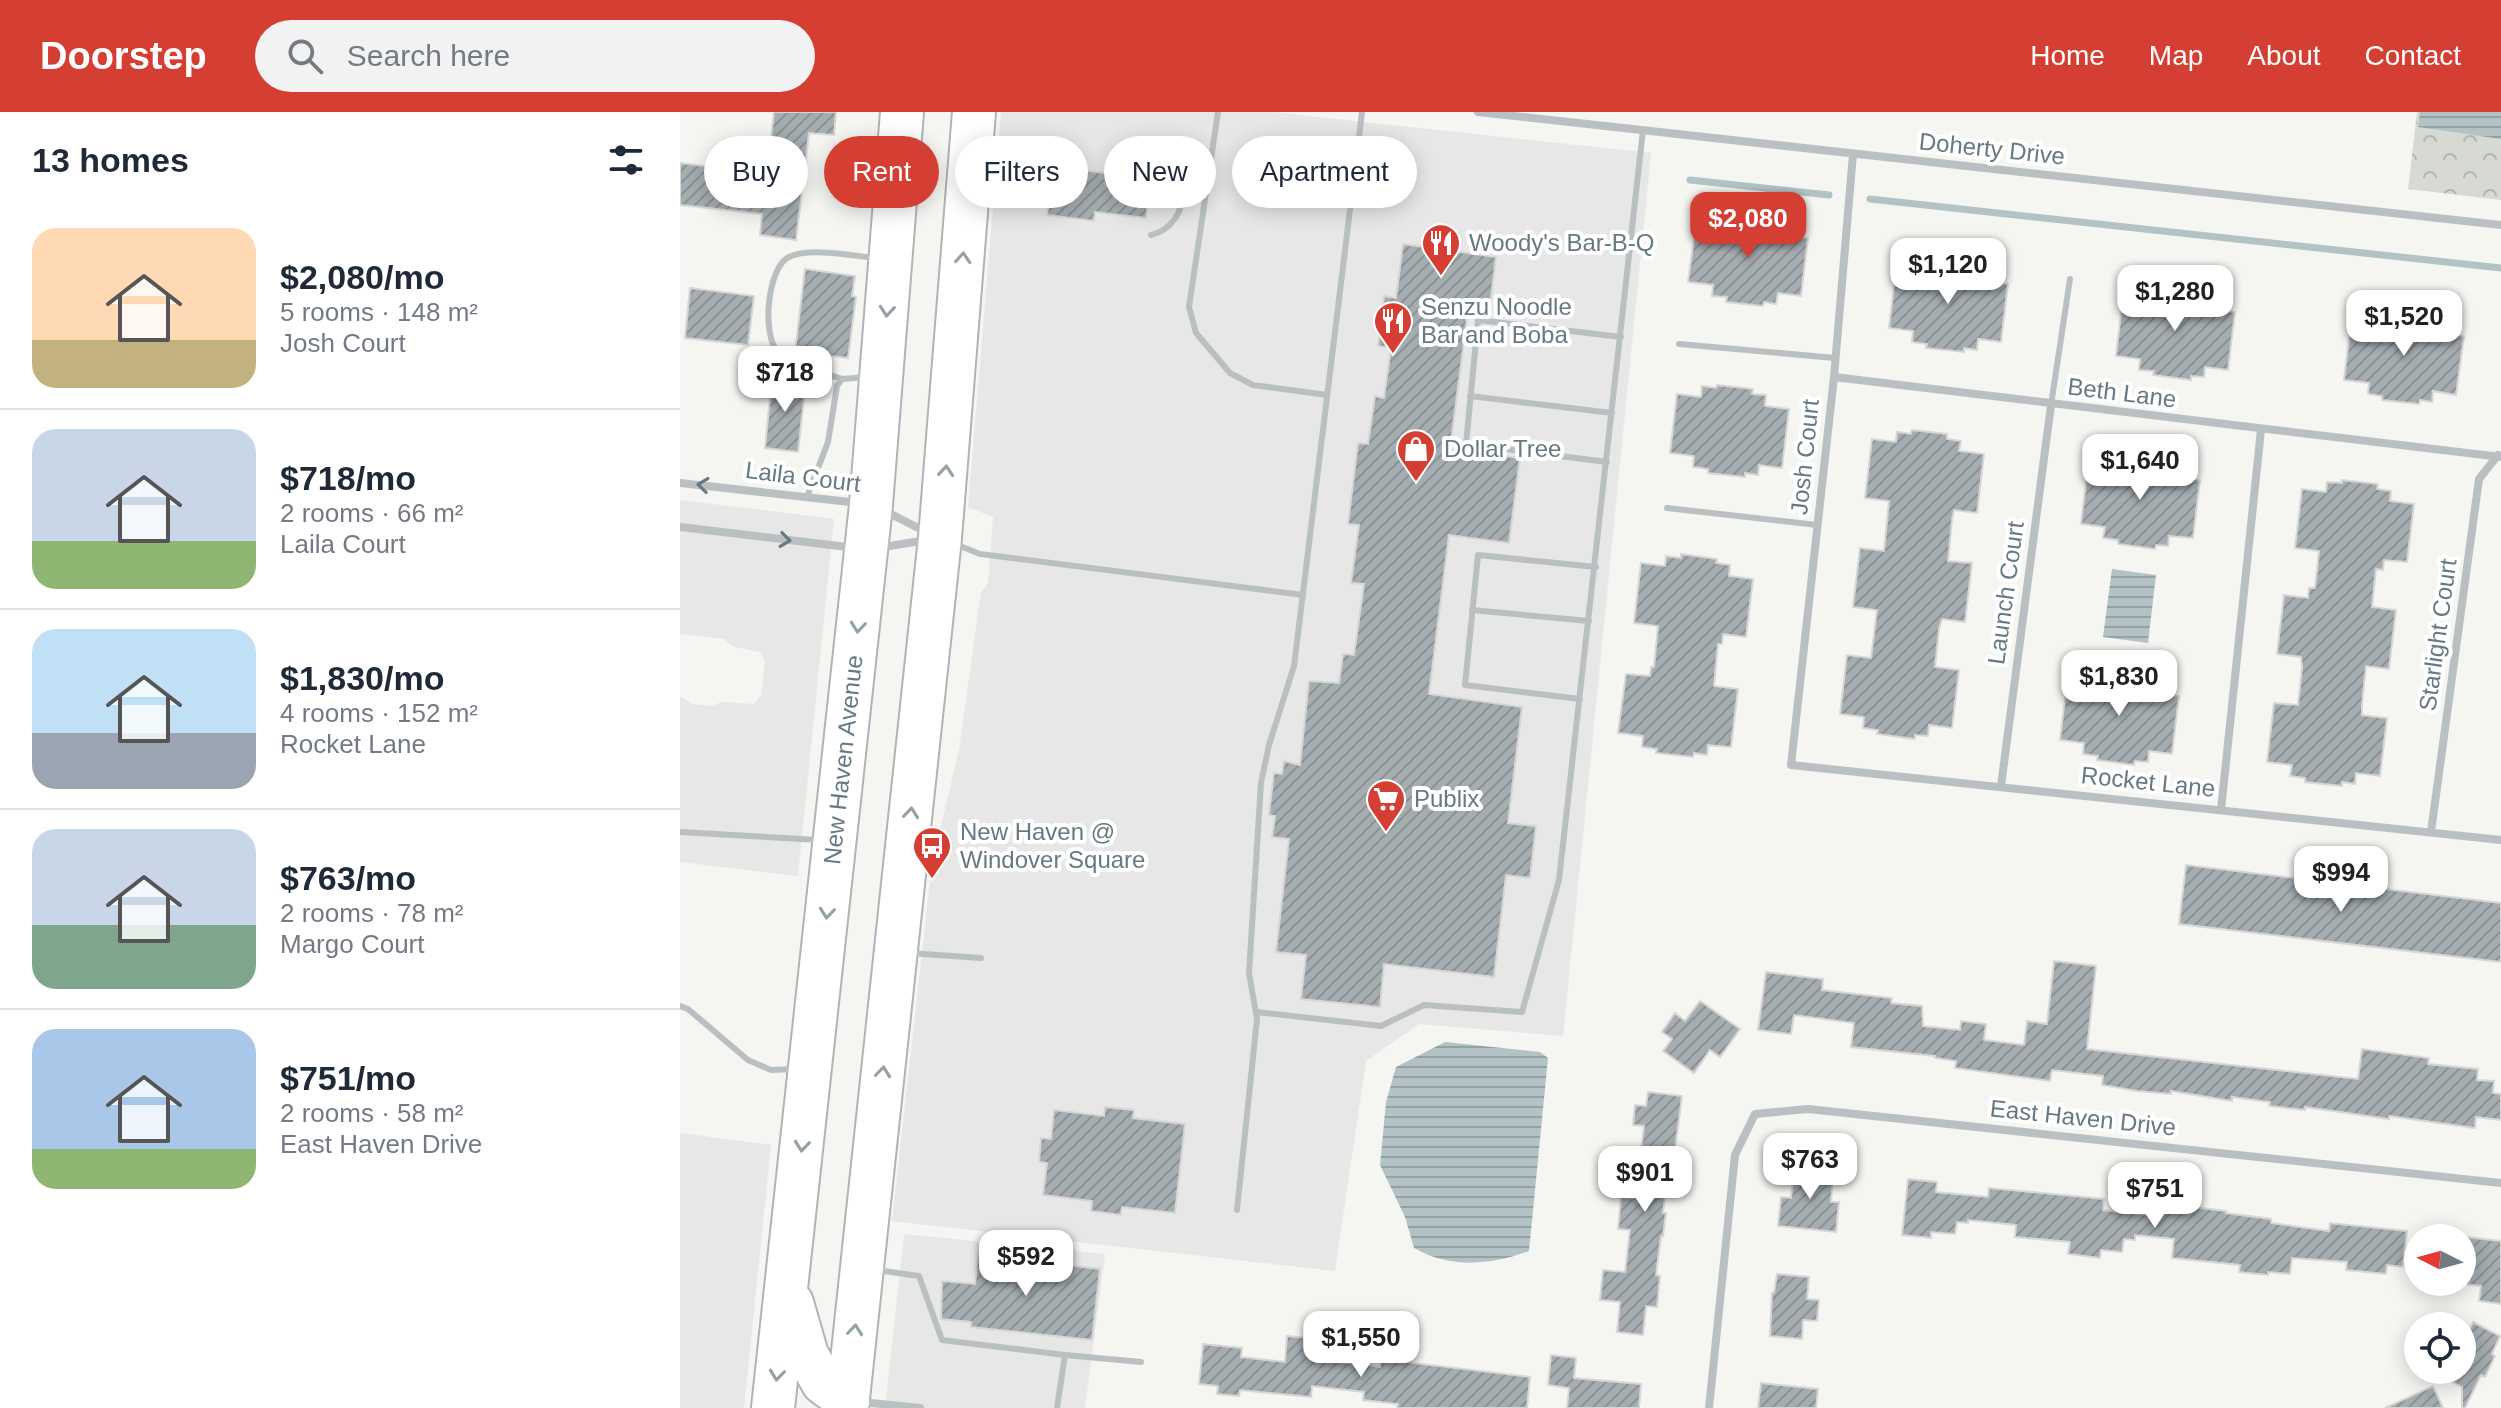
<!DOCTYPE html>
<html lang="en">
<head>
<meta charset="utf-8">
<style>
	:root { --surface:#fff; --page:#f2f2f3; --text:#1f2937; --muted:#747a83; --line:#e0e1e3; --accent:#d53e32 }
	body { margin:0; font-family:Helvetica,sans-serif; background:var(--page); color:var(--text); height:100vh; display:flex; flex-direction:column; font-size:30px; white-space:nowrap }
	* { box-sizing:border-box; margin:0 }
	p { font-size:26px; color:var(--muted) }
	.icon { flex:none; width:44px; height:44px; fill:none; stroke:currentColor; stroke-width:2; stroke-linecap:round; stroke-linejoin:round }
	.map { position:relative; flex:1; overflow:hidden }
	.sheet { display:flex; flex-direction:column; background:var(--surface); width:680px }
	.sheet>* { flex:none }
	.guide { position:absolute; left:24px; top:24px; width:760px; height:72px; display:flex; gap:16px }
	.needle { width:52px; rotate:276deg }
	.tools { position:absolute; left:1724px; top:1112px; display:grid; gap:16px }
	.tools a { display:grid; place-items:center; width:72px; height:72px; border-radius:50%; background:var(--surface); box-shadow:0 4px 20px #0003; font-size:40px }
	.price { position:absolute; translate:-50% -68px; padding:0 18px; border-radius:16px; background:#fff; color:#222; font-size:26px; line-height:52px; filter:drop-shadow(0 2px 4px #0008) }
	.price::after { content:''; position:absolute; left:50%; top:48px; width:24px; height:18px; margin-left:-12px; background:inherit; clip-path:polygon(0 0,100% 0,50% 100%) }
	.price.current { background:var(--accent); color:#fff }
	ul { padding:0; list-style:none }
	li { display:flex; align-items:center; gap:24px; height:200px; padding:0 32px }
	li+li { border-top:2px solid var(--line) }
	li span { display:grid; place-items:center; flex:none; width:224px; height:160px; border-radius:24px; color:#555 }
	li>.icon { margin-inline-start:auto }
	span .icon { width:96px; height:96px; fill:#fffc; stroke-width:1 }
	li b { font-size:34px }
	h2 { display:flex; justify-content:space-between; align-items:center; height:96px; padding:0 32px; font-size:34px }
	.pill { padding:0 28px; border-radius:36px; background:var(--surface); box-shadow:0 4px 20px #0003; font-size:28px; line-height:72px }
	.pill.current { background:var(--accent); color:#fff }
	header { display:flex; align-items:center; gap:48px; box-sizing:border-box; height:112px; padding:0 40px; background:var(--accent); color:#fff }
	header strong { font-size:38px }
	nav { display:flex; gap:44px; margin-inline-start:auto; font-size:28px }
	.search { width:560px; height:72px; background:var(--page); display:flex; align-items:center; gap:20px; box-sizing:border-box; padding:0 28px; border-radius:44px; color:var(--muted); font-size:30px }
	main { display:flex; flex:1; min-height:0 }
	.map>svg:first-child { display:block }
</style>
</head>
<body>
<header>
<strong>Doorstep</strong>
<div class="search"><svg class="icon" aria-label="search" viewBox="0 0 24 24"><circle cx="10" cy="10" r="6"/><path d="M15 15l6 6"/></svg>Search here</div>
<nav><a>Home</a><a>Map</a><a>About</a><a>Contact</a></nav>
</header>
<main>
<section class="sheet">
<h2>13 homes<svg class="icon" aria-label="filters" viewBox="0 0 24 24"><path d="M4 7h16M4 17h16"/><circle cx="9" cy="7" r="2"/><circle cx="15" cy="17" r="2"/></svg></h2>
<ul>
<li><span style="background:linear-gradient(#ffd9b3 70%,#c2b280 0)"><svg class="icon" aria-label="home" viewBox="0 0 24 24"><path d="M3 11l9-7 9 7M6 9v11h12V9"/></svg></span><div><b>$2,080/mo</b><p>5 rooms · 148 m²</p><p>Josh Court</p></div></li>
<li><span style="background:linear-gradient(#c9d6e8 70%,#8fb573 0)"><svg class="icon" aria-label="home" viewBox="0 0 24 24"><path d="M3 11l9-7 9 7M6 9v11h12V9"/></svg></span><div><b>$718/mo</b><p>2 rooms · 66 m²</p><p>Laila Court</p></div></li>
<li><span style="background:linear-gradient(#bfe0f5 65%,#9aa5b1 0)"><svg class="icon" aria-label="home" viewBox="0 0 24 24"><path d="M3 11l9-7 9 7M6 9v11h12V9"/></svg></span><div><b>$1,830/mo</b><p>4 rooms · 152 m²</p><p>Rocket Lane</p></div></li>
<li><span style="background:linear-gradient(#c9d6e8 60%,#7fa58c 0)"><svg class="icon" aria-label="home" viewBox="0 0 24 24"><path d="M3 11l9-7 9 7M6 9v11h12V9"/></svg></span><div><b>$763/mo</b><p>2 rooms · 78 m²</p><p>Margo Court</p></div></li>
<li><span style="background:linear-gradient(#a9c7e8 75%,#8fb573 0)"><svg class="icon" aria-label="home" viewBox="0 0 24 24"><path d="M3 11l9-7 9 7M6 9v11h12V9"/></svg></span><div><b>$751/mo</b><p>2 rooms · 58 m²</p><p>East Haven Drive</p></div></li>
</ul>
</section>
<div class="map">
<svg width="1821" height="1296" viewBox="0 0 1821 1296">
	<defs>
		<pattern id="park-crowns" width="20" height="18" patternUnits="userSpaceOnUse" patternTransform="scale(2)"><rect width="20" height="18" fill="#d6dad2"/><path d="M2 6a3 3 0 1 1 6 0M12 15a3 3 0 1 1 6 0" fill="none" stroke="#b1b6b0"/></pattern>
		<pattern id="water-rules" width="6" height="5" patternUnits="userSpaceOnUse" patternTransform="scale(2)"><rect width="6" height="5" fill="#b3c2c4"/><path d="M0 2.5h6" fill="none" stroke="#95a2a5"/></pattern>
		<pattern id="building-hatch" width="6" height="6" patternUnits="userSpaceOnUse" patternTransform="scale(2)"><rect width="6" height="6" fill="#a5adb1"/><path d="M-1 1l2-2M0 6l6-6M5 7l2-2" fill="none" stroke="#8a9295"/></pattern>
	</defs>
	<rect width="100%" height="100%" fill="#f5f5f2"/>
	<!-- built -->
	<g fill="#e6e7e6">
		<polygon points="321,0 592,0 971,41 883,924 739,912 686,949 655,1159 212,1109 252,752 279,638 301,480 308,472 313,405 288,395"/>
		<polygon points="0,388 154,407 118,764 0,750 0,584 12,592 31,594 42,590 74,592 81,583 85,550 81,540 54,535 44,527 0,522"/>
		<polygon points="0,1021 91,1033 64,1296 0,1296"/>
		<polygon points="224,1122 425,1142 405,1296 205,1296"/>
	</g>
	<!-- park -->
	<polygon fill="url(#park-crowns)" points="1737,0 1821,0 1821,88 1728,77"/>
	<!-- water -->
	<g fill="url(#water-rules)">
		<polygon points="1740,0 1821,0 1821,27 1738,15"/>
		<polygon points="1432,457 1476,463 1468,531 1423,525"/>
		<path d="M 765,930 L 860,940 L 868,946 L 849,1139 C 811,1153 771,1157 734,1136 L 725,1105 L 700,1053 L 706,990 L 716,955 Z"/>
	</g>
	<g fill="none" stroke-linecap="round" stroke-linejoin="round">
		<!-- stream -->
		<g stroke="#b3c2c4" stroke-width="7">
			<polyline points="1010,68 1149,83"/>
			<polyline points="1190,87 1821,156"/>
		</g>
	</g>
	<!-- building -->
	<g fill="url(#building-hatch)" stroke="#d7d6d5" stroke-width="2">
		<polygon points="94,0 156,0 154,23 129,21 116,128 80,123 82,102 0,93 0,51 87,61"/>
		<polygon points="373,55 471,66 466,106 415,100 414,109 367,103"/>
		<polygon points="1056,101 1091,106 1091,110 1105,112 1104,123 1128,126 1121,184 1098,181 1096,192 1084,190 1083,194 1046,190 1047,185 1032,184 1033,173 1008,170 1016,111 1040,113 1041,103 1055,105"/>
		<polygon points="723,132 816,145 809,202 788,199 770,337 840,346 829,431 769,423 749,582 842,595 828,711 856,714 850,766 826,763 814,865 704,852 700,895 621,887 626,843 596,840 609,727 592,725 595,704 589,703 594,661 602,662 604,649 620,653 629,569 659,571 663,542 674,543 684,472 671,471 679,413 668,412 678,331 688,332 695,284 704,286 711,236 698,234 704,184 716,186"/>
		<polygon points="1256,147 1291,152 1291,157 1305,158 1304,169 1328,172 1321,230 1298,227 1297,238 1284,236 1284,240 1246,236 1247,232 1232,230 1233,219 1209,216 1216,157 1240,160 1241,150 1255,151"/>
		<polygon points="125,157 175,164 172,184 176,185 168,246 115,240"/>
		<polygon points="1483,175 1518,179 1518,184 1532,186 1531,197 1555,200 1548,258 1525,255 1524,265 1511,264 1511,268 1473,263 1474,259 1459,258 1460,247 1436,244 1443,184 1467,187 1468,177 1483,179"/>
		<polygon points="10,176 74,184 68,233 5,226"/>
		<polygon points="1712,200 1747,204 1746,209 1761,210 1759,221 1784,224 1776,283 1753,279 1752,290 1740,288 1739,292 1702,288 1702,284 1688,282 1689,271 1664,268 1671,209 1695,212 1696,201 1711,203"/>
		<polygon points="92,265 126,269 118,340 85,336"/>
		<polygon points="1037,273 1073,277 1072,282 1086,283 1085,294 1109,297 1102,356 1079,353 1078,363 1065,361 1065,365 1028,361 1028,357 1013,355 1014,344 990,341 997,282 1021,285 1022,274 1036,276"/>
		<polygon points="1232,318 1267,322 1267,327 1281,329 1279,339 1304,342 1297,401 1274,398 1272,408 1268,449 1292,451 1285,510 1262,507 1259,517 1255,555 1279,558 1272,616 1249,613 1248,624 1235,623 1235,627 1197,622 1198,618 1183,616 1184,605 1160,602 1167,543 1191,546 1197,498 1173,495 1180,436 1204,439 1209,389 1185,386 1192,327 1216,330 1217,320 1231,322"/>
		<polygon points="1448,344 1483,348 1482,353 1497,355 1496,365 1520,368 1513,426 1489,424 1488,434 1476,433 1475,437 1438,432 1438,428 1423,426 1425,415 1401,412 1408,353 1432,356 1433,346 1447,348"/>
		<polygon points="1662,368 1698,372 1697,377 1711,379 1710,389 1734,392 1727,450 1704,448 1703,458 1696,457 1692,495 1716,498 1709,557 1686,554 1682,592 1682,603 1707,606 1700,664 1676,661 1675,672 1662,670 1662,674 1625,670 1625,666 1610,664 1612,653 1587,650 1594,591 1618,593 1622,556 1621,545 1597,542 1604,483 1628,486 1629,476 1635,476 1639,439 1615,436 1622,377 1646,380 1647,370 1662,371"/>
		<polygon points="1001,442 1037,447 1036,451 1050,453 1049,464 1073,467 1066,525 1043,522 1042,532 1038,532 1034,574 1058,577 1051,635 1028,633 1027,643 1014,641 1013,645 976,641 977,637 962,635 963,624 938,621 946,562 970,564 971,555 974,555 978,514 954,511 961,451 985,454 986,444 1001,446"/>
		<polygon points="1427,560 1462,564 1462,569 1476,570 1475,581 1499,584 1492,642 1469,639 1468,650 1455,649 1454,653 1417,648 1418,644 1403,642 1404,631 1380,628 1387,569 1411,572 1412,562 1426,563"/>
		<polygon points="1506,753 1821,791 1821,850 1499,812"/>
		<polygon points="1374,849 1416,854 1407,937 1678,967 1682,937 1749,946 1748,952 1798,957 1797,968 1814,969 1813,981 1821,982 1821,1008 1796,1005 1795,1016 1709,1004 1709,1007 1625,995 1625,998 1589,994 1590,990 1552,985 1552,989 1491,979 1491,982 1457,979 1422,973 1423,964 1372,958 1370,969 1275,956 1276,949 1255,946 1255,944 1171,935 1174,911 1114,903 1111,922 1078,918 1086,860 1143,867 1142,878 1212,886 1211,891 1242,894 1243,914 1280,918 1281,909 1306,912 1304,928 1344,933 1347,909 1367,912"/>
		<polygon points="1020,889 1060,917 1040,945 1030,938 1014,961 983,939 992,927 982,920 995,901 1005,909"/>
		<polygon points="968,980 1002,984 992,1061 988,1061 983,1101 986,1101 983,1124 981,1124 976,1163 980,1164 977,1195 966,1194 963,1223 937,1220 940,1190 920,1188 923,1158 945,1160 950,1118 938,1117 941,1084 953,1086 955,1071 957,1071 964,1014 953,1013 955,993 966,994"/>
		<polygon points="425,995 454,998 453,1006 505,1012 495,1101 442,1095 441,1103 411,1099 412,1089 363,1083 367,1051 359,1050 361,1026 371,1027 374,998 424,1004"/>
		<polygon points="1115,1051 1144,1054 1142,1065 1153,1066 1151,1090 1159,1090 1156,1120 1098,1114 1101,1085 1111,1086"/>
		<polygon points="1228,1067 1257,1070 1256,1080 1308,1085 1309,1076 1424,1087 1423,1098 1478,1104 1480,1094 1513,1098 1513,1095 1546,1099 1546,1101 1591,1107 1591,1111 1649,1119 1650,1111 1727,1119 1723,1155 1707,1153 1706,1162 1666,1158 1667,1150 1612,1146 1610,1162 1588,1160 1588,1163 1559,1160 1560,1153 1492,1146 1494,1127 1455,1123 1455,1128 1444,1127 1442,1140 1421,1138 1420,1146 1388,1142 1390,1130 1335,1125 1336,1113 1288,1108 1288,1111 1277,1110 1275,1122 1251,1120 1251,1126 1222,1123"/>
		<polygon points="1785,1125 1821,1129 1821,1192 1799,1189 1801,1174 1782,1172"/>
		<polygon points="298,1143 420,1157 412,1228 291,1215 291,1210 261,1207 262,1169 295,1172"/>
		<polygon points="1097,1162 1129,1165 1127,1187 1139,1188 1137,1209 1123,1208 1122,1227 1090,1224 1092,1181 1094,1181"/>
		<polygon points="1793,1210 1820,1224 1812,1242 1815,1244 1805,1265 1801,1263 1785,1296 1782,1296 1782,1275 1750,1258 1782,1258 1782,1233"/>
		<polygon points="607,1224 638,1227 637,1247 700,1255 701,1247 850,1265 847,1296 717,1296 718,1292 683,1288 684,1280 632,1274 631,1285 560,1278 559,1284 537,1282 538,1274 519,1272 523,1232 562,1236 561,1245 605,1250"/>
		<polygon points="871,1243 896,1246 894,1266 961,1272 959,1296 887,1296 889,1276 868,1273"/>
		<polygon points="1081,1271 1138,1277 1136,1296 1078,1296"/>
		<polygon points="1753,1274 1763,1296 1705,1296"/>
	</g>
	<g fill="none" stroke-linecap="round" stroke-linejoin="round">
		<defs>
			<g id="primary">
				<polyline points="112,1191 127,1243 143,1271 168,1289"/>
				<path id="s1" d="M 93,1296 L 191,393 L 222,0"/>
				<polyline points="167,1296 260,426 294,0"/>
			</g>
		</defs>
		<!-- primary casing -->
		<use href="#primary" stroke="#aeb4b7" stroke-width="46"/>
		<!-- lane -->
		<g stroke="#bac0c2" stroke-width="6">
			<polyline points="538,0 509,195 516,221 550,261 573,273 647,283"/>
			<path d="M 468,54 C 479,59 494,65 499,78 C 507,99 489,119 471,123"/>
			<polyline points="999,232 1155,246"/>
			<path d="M 162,267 C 142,260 115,255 99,241 C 81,226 87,155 109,145 C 130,135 174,144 196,146"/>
			<polyline points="790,284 932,301"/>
			<polyline points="1371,293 1390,167"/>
			<polyline points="927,350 786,332 798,208 941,225"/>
			<polyline points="127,385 148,330 157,274 162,267 186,265"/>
			<polyline points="987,396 1137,413"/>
			<polyline points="275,432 300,442 623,483"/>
			<polyline points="792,498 909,509"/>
			<polyline points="900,587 785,573 798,443 916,455"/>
			<polyline points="0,720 139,728"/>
			<polyline points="229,841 301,846"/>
			<polyline points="0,894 8,897 68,948 91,958 115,957"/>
			<polyline points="576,900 701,914 744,893 842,900 879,768 963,18"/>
			<polyline points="557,1098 577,907 569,861 581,671 589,633 614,554 682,0"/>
			<polyline points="197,1158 239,1164 262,1228 385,1243 377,1296"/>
			<polyline points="385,1243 461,1250"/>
		</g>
		<!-- street -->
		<g stroke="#bac0c2" stroke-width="8">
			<polyline points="798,0 1821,113"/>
			<polyline points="1173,42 1154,265 1111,653 1821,728"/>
			<polyline points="1154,265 1821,345"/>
			<polyline points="0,371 179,391"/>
			<polyline points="203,398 248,421"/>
			<polyline points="0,415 176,436"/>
			<polyline points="197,436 247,428"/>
			<polyline points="1321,674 1371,293"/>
			<polyline points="1541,698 1581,318"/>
			<polyline points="1751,720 1799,367 1818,343"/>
			<polyline points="181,1290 240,1296"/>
			<polyline points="1029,1296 1055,1043 1075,1002 1128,997 1821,1071"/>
		</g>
		<!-- primary -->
		<use href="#primary" stroke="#fff" stroke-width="42"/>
	</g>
	<!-- one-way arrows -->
	<defs><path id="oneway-chevron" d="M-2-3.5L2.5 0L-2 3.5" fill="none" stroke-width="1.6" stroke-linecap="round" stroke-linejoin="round" transform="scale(2)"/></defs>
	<g stroke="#95a1a7">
		<use href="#oneway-chevron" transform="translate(283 146) rotate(-86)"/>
		<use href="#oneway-chevron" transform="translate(207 199) rotate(95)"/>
		<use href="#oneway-chevron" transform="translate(266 359) rotate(-85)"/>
		<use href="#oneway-chevron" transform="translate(178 515) rotate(96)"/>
		<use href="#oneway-chevron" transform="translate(231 701) rotate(-84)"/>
		<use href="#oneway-chevron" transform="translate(147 801) rotate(96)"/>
		<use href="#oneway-chevron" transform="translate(203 960) rotate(-84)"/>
		<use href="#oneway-chevron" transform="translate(122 1034) rotate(96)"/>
		<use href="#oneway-chevron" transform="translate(175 1218) rotate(-84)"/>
		<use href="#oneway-chevron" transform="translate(97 1263) rotate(96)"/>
	</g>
	<g stroke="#677981">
		<use href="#oneway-chevron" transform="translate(23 373) rotate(-173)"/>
		<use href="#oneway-chevron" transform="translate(105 428) rotate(7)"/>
	</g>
	<!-- icons -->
	<defs>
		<symbol id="restaurant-pin" viewBox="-11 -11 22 30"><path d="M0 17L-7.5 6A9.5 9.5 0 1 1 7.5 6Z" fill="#d53e32" stroke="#fff"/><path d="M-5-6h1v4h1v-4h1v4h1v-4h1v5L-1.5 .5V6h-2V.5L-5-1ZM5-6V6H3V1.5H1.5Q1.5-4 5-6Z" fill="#fff"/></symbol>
		<symbol id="shop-pin" viewBox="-11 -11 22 30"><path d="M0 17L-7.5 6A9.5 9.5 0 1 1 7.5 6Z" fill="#d53e32" stroke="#fff"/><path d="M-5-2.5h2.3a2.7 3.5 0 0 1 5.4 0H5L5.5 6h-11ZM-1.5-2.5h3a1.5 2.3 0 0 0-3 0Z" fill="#fff"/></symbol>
		<symbol id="supermarket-pin" viewBox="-11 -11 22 30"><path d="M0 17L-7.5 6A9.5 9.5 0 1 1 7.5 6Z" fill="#d53e32" stroke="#fff"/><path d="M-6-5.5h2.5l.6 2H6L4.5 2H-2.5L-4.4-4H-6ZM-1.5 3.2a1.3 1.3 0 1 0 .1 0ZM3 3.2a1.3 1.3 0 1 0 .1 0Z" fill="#fff"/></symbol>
		<symbol id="bus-pin" viewBox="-11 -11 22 30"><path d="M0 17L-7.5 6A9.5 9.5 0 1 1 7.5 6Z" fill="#d53e32" stroke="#fff"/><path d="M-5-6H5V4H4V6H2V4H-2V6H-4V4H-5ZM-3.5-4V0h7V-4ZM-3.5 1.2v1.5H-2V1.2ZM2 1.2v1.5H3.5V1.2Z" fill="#fff"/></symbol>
	</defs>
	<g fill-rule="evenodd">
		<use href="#restaurant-pin" x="739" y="109" width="44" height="60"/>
		<use href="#restaurant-pin" x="691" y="187" width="44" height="60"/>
		<use href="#shop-pin" x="714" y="315" width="44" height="60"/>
		<use href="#supermarket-pin" x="684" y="665" width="44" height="60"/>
		<use href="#bus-pin" x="230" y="712" width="44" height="60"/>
	</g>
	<g text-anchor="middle" stroke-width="8" stroke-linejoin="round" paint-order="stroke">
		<!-- street labels -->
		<g font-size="24" fill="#677981" stroke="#fff">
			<text transform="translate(1312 37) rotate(6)" y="8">Doherty Drive</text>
			<text transform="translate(1442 281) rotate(7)" y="8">Beth Lane</text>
			<text transform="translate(1125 345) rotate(-84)" y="8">Josh Court</text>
			<text transform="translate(123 365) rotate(7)" y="8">Laila Court</text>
			<text transform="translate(1326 481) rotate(-82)" y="8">Launch Court</text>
			<text transform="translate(1758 523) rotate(-82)" y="8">Starlight Court</text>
			<text dy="8" stroke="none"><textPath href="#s1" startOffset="652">New Haven Avenue</textPath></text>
			<text transform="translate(1468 670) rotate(6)" y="8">Rocket Lane</text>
			<text transform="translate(1403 1006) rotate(6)" y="8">East Haven Drive</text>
		</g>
		<!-- poi labels -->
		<g font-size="24" fill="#677981" stroke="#fff" text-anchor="start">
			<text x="789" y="139">Woody's Bar-B-Q</text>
			<text x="741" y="203">Senzu Noodle<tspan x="741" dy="28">Bar and Boba</tspan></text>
			<text x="764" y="345">Dollar Tree</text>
			<text x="734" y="695">Publix</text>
			<text x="280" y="728">New Haven @<tspan x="280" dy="28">Windover Square</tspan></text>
		</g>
	</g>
</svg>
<div class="tools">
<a><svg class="needle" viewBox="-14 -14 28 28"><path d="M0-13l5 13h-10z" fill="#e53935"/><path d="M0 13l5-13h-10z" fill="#747a83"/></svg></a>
<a><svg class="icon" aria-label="locate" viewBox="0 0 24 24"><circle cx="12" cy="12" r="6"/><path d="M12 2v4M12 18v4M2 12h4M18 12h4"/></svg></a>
</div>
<b class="price current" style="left:1068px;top:148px">$2,080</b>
<b class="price" style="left:1268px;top:194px">$1,120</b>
<b class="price" style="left:1495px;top:221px">$1,280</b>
<b class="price" style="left:1724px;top:246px">$1,520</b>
<b class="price" style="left:105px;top:302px">$718</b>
<b class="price" style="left:1460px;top:390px">$1,640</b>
<b class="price" style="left:1439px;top:606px">$1,830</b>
<b class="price" style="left:1661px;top:802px">$994</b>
<b class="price" style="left:1130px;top:1089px">$763</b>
<b class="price" style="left:965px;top:1102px">$901</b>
<b class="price" style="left:1475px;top:1118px">$751</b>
<b class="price" style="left:346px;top:1186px">$592</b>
<b class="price" style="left:681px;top:1267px">$1,550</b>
<div class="guide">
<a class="pill">Buy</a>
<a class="pill current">Rent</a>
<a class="pill">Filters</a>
<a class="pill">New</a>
<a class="pill">Apartment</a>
</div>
</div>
</main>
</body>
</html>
